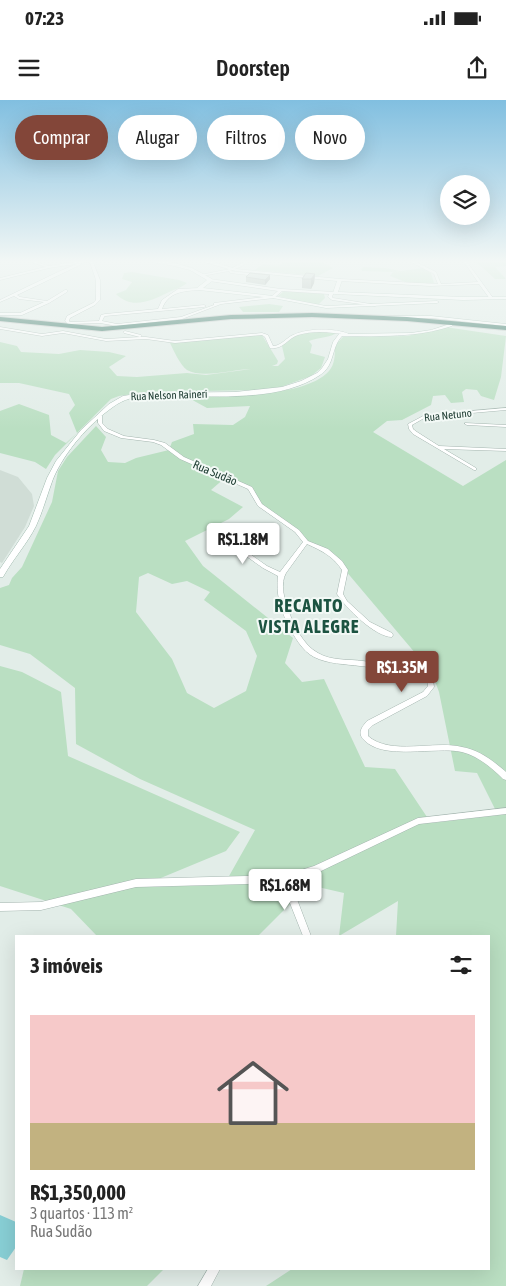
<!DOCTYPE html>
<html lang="pt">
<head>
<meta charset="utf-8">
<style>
	:root { --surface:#fff; --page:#f2f2f2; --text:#222; --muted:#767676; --accent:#834639 }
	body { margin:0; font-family:"Asap Condensed",sans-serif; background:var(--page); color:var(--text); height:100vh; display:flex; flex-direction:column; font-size:19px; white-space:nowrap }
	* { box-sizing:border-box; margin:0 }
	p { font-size:16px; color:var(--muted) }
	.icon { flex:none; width:28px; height:28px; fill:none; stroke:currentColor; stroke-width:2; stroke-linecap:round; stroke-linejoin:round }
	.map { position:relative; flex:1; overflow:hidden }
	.drawer { position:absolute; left:15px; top:835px; width:475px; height:335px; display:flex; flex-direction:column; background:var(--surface); border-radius:0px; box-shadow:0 5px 20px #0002 }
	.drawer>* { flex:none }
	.guide { position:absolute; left:15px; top:15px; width:476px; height:45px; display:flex; gap:10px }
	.controls { position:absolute; left:440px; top:75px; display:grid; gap:10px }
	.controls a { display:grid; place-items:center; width:50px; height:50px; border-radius:50%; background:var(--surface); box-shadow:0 5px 20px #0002; font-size:25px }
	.price { position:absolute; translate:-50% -42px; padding:0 11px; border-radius:5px; background:#fff; color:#222; font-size:16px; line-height:32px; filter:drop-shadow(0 1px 2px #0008) }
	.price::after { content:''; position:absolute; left:50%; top:30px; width:15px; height:11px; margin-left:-8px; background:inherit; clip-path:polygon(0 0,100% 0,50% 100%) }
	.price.current { background:var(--accent); color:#fff }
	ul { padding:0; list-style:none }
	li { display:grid; align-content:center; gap:10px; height:265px; padding:0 15px }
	li span { display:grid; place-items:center; height:155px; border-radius:0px; color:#555 }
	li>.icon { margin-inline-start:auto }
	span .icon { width:90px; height:90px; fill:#fffc; stroke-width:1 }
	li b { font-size:21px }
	h2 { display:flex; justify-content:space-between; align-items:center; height:60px; padding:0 15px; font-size:21px }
	.pill { padding:0 18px; border-radius:22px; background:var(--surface); box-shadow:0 5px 20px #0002; font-size:18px; line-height:45px }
	.pill.current { background:var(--accent); color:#fff }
	.status { display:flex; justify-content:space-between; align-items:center; height:35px; padding:0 25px; background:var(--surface); direction:ltr }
	.status svg { height:14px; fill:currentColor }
	header { display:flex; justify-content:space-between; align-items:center; height:65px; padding:0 15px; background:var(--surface); font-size:22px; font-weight:600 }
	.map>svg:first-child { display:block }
</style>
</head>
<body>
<div class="status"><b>07:23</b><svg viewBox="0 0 49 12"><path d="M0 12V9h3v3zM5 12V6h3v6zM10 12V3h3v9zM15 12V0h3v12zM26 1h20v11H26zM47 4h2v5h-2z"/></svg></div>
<header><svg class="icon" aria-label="menu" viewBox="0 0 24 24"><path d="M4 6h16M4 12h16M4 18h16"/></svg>Doorstep<svg class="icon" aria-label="share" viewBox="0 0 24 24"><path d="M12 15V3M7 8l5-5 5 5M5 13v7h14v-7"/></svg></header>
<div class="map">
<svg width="506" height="1186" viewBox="0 0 506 1186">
	<rect width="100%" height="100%" fill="#e2ede8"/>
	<!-- built -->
	<polygon fill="#d0ddd6" points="0,370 18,377 32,394 34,406 25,427 2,463 0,462"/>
	<!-- green -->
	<g fill="#badfc2" fill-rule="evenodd">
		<polygon points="284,162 322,162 333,168 318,176 255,170 263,164 278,166"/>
		<polygon points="474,162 506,162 506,166 495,167 506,179 495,179 481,166"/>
		<polygon points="364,167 385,168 401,171 424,168 431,173 434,183 408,183 390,176 393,172 362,171 361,169"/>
		<path d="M 132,172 L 179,180 L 187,183 C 181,188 175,189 169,192 C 151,201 132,210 116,194 L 126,190 L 132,182 L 122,179 L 124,173 Z"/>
		<polygon points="284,191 324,194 325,198 318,205 278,196"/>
		<polygon points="269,204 283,206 279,212 243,212 239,207"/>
		<path d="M 445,227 L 506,236 L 501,277 L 494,300 L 481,296 L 477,290 L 466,289 L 462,292 L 464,302 L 451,303 L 445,295 L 433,296 L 431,305 L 402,320 L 387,321 L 373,332 L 463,386 L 506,360 L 506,1186 L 266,1186 L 292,1169 L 489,1169 L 489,836 L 396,836 L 398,801 L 339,836 L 344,793 L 309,785 L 258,836 L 97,836 L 71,809 L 0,786 L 0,566 L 22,572 L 61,592 L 68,656 L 240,732 L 226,751 L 139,787 L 224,785 L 255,730 L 140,679 L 76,644 L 75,588 L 30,554 L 0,545 L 0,488 L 9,485 L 12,478 L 22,467 L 52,402 L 58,371 L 67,357 L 96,326 L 106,337 L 101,350 L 108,362 L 125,363 L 136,358 L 169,350 L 172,342 L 194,334 L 193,324 L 233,325 L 245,317 L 250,306 L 207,308 L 185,296 C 220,295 304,299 329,271 C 335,264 335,255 335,245 L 343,237 L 407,236 ZM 226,377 L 250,388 L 260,404 L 297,431 L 306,442 L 340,462 L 345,470 L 432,573 L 439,592 L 455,671 L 477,673 L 498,715 L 431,723 L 395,669 L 365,667 L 324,579 L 302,582 L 285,563 L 293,538 L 203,466 L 185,441 L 229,419 L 243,407 L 211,390 ZM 148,473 L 172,484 L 187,481 L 210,492 L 204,500 L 246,531 L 257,556 L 246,591 L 214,608 L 187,593 L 172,559 L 136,512 L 139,477 Z"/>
		<path d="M 315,231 L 338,232 C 330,238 319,237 309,241 L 312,245 L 310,253 L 325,257 L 321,268 L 311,276 L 278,288 L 259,290 L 145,292 L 119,296 L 111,299 L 55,355 L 46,369 L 35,362 L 0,353 L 0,311 L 19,304 L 49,315 L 51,335 L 66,343 L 77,333 L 69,313 L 75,305 L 69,294 L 19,283 L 0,283 L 0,242 L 17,246 L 21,252 L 59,254 L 80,250 L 109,252 L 126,256 L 109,267 L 117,276 L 137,277 L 187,273 L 206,275 L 251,269 C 234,269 203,279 187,270 C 180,265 174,251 170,243 L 256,234 L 262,235 L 278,261 L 277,264 L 272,266 L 278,266 L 285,259 L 282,246 C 291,235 302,233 315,231 Z"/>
		<polygon points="24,1169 164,1169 147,1186 20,1186"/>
	</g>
	<!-- water -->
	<polygon fill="#88cfd5" points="0,1115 16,1122 16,1147 7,1160 0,1157"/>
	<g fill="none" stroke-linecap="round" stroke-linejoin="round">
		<defs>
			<g id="street">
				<polygon points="31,162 37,162 51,167 49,168"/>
				<path d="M 90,162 L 93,162 L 100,180 L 100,200 L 95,205 L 70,218 L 69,221 L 70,222 L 99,221 L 101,215 L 105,214 L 158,209 L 162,200 L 178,189 L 199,188 L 201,189 L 199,190 C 183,191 168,192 162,209 L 204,205 L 206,206 L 204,207 L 105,216 L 104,217 L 102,221 L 117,224 L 181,217 L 214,205 L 214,203 L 272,196 L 278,191 L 209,181 L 210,179 L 281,189 L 335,192 L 337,193 L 333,194 L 332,197 L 333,198 L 377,205 L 375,206 L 332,200 L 328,197 L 329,194 L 282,191 L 274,198 L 221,204 L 182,219 L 117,226 L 100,223 L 68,224 L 65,221 L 67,216 L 93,203 L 96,200 L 96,180 Z"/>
				<polygon points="244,162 248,162 242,166 230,171 256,174 257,176 230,173 229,171 202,176 200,175 230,169"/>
				<polygon points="411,162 416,162 436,172 441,184 478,182 464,162 467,162 493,198 490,199 479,184 430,186 340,181 338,180 340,179 438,184 434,174"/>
				<polygon points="79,163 82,164 17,195 20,197 47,201 65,190 67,190 67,192 49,203 22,215 0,215 0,213 20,213 44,202 19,199 14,196 0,202 0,200 58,172"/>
				<path d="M 0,227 L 42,234 L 63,231 L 106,239 L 140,237 L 124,233 L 123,232 L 125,231 L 141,235 L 142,236 L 140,237 L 146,237 L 175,241 L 262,233 L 268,235 L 273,246 C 281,246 286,238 293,235 C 308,228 335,228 349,234 L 347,235 C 331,232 314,230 298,235 C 287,239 283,250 270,248 L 265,237 L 262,235 L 175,243 L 146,239 L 106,241 L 63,233 L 42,236 L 0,229 Z"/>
				<polygon points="506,308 506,310 426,317 412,325 413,329 417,332 439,346 506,349 506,351 444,349 476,368 476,370 474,370 413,334 409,329 408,324 425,315"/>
				<path d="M 98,315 L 102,316 L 102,323 L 108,329 L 124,336 L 154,340 L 165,343 L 184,357 L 252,387 L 262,404 L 299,430 L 308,441 L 328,449 L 342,461 L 348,470 L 343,494 L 347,501 L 370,522 L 392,533 L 393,535 L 392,537 C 375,537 346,508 337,494 L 342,470 C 333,456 322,451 307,444 L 286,473 C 280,484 284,498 288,510 C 294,525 303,545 318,553 C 331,561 349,559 363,561 C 384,564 406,568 427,573 L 429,573 L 433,580 L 434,587 L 427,596 L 373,625 L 368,630 L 368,636 C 391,656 434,640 462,647 C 479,650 492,660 505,671 L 506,672 L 506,680 L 503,679 C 492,668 478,656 462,652 C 435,646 384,661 364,640 C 357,633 362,627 367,621 L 423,592 L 428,586 L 427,580 L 425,577 C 403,572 382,568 360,566 C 345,564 328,564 314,557 C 302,551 294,536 288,524 C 280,509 276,493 278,476 L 263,468 L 215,434 L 218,432 L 220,433 L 267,466 L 280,472 L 303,442 L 295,432 L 258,406 L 248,389 L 180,359 L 161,345 L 153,342 L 121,338 L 104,331 L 98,323 Z"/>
				<polygon points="465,323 506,325 506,327 467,325 465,324"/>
				<polygon points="506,708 506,714 419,724 319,772 290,781 311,836 303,836 282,783 136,787 41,810 0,811 0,803 41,802 136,779 285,775 314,766 418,718"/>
				<polygon points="208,1169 220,1169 211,1186 198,1186"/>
			</g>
			<g id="secondary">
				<polygon points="74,162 89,162 49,168 0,180 0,178 49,166"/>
				<polygon points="171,162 192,168 212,179 212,181 203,188 273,196 326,206 437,201 439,202 437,203 326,208 273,198 199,190 197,188 207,180 190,170 170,165 151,162"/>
				<polygon points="204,162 213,162 236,169 340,179 342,180 338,192 463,197 506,197 506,199 463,200 335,194 333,193 337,181 236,171"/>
				<polygon points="385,216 431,216 506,224 506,226 431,218 383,218 383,216"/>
				<path d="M 450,224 L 452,224 L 452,226 C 415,238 380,236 342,236 C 331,247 335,266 320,275 C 285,299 227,297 187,296 C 162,296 134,291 113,307 C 89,324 65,351 53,379 C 47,395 43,411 36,426 C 27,444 13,459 3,477 L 0,477 L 0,469 L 29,426 L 47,378 L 56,361 L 81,330 L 109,304 L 123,296 L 142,293 L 235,292 L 282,287 L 301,281 L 317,273 L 322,268 L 328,259 L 333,242 L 339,234 L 411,233 L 431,230 Z"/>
			</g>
			<polygon id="highway" points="312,213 407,217 506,226 506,230 407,221 312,217 231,219 102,231 0,221 0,217 102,227 231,215"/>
		</defs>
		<!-- street casing -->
		<use href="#street" stroke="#a4b5af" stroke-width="1"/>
		<!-- secondary casing -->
		<use href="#secondary" stroke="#a0baaf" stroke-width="1"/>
		<!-- highway casing -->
		<use href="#highway" stroke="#c1c9c6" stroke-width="2"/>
		<!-- street -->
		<use href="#street" fill="#fff" fill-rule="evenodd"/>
		<!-- secondary -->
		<use href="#secondary" fill="#fff" fill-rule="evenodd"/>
		<!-- highway -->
		<use href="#highway" fill="#2b6d5b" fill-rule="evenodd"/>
	</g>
	<!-- wall -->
	<g fill="#9daca5">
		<polygon points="315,174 314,183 311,189 302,188 302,179"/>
		<polygon points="246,177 270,179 265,185 246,182"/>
	</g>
	<!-- shaded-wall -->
	<g fill="#808c86">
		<polygon points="315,174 314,183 311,189 311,179"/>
		<polygon points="270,175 270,179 265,185 265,180"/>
	</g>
	<!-- building -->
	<g fill="#b7c8c0" stroke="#808c86">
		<polygon points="250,173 270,175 265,180 246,177"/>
		<polygon points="306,173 315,174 311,179 302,179"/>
	</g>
	<!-- sky -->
	<linearGradient id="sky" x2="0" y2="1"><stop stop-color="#81bfe0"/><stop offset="0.49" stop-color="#f2f7f5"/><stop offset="1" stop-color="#f2f7f5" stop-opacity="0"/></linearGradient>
	<rect width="506" height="329" fill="url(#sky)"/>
	<g text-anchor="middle" stroke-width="4" stroke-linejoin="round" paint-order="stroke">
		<!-- far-street labels -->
		<g font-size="11" fill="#213f35" stroke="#f3f9f6">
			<text transform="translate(169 295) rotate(-2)" y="4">Rua Nelson Raineri</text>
			<text transform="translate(448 315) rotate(-6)" y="4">Rua Netuno</text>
		</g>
		<!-- street labels -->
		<g font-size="12" fill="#213f35" stroke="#f3f9f6">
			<text transform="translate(215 373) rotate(23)" y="4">Rua Sudão</text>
		</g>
		<!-- district labels -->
		<g font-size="18" font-weight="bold" letter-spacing="1" fill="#1c5341" stroke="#f3f9f6">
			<text x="309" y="512">RECANTO<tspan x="309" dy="21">VISTA ALEGRE</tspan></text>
		</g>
	</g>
</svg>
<div class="controls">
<a><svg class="icon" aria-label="layers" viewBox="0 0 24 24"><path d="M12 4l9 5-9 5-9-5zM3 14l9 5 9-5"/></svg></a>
</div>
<b class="price" style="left:243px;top:465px">R$1.18M</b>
<b class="price current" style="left:402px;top:593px">R$1.35M</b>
<b class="price" style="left:285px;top:811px">R$1.68M</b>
<div class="guide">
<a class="pill current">Comprar</a>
<a class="pill">Alugar</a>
<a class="pill">Filtros</a>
<a class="pill">Novo</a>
</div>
<section class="drawer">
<h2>3 imóveis<svg class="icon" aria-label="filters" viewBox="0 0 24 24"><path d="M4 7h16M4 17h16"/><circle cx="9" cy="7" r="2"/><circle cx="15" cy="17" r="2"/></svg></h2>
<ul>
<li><span style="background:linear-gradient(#f6c9c9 70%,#c2b280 0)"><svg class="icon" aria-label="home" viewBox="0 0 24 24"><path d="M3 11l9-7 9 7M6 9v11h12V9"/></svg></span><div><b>R$1,350,000</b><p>3 quartos · 113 m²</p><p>Rua Sudão</p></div></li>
</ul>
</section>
</div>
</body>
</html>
